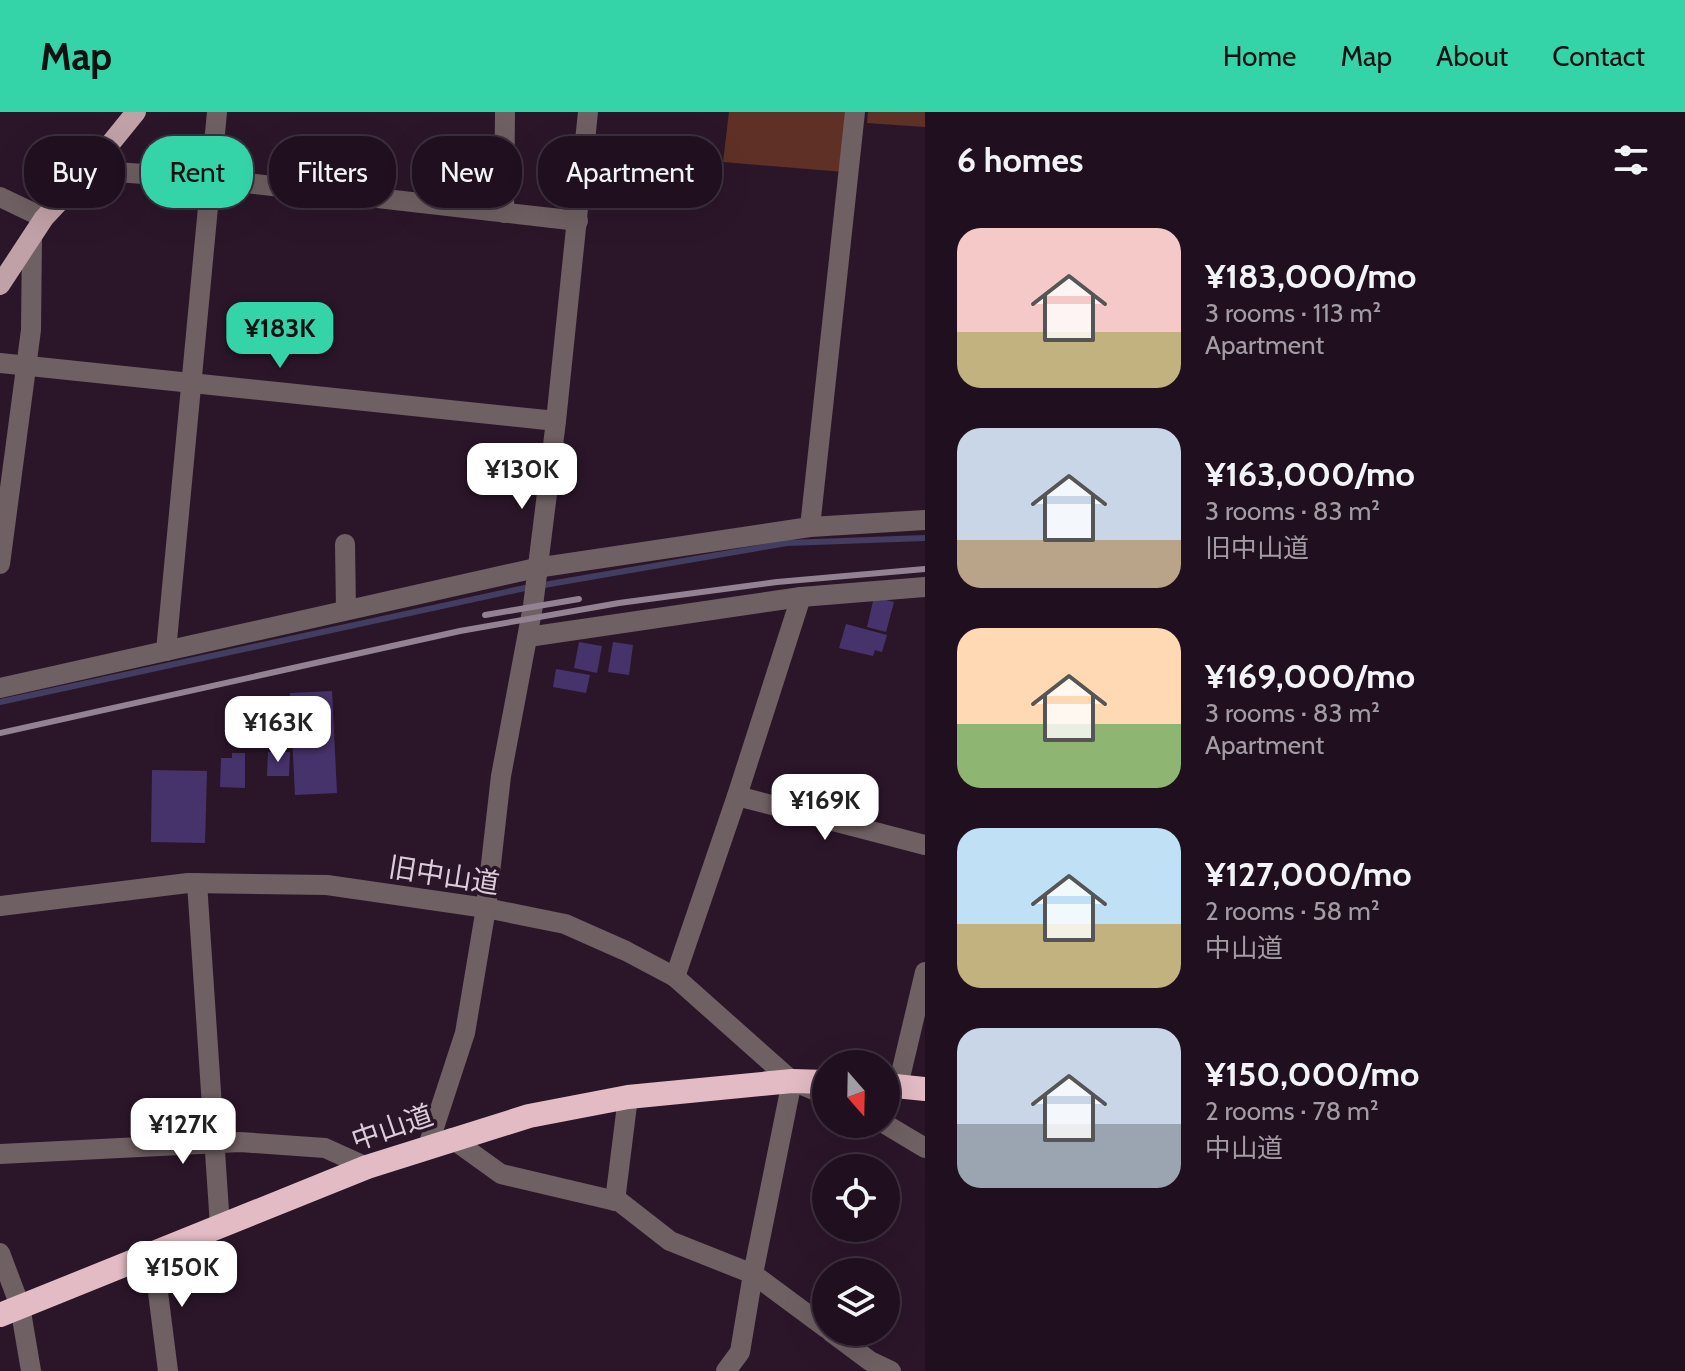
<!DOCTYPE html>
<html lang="en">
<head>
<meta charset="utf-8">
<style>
	:root { --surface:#20101f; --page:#281928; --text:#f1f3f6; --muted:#a29da4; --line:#3d303d; --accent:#34d4a8 }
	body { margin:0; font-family:Cabin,"Noto Sans JP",sans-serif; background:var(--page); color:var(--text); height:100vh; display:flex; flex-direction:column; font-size:30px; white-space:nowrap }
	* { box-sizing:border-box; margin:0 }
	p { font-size:26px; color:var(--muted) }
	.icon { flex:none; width:44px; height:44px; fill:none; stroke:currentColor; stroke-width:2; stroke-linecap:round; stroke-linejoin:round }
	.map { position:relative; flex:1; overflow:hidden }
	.side { display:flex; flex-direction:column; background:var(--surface); width:760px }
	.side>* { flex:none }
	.top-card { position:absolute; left:24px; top:24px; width:760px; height:72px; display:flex; gap:16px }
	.needle { width:52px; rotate:160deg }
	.controls { position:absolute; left:812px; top:938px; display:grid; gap:16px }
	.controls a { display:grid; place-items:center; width:88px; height:88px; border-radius:50%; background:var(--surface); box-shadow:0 8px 32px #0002,0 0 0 2px var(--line); font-size:40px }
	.price { position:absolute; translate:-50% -68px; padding:0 18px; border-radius:16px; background:#fff; color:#222; font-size:26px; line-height:52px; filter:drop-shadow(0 2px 4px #0008) }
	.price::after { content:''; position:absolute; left:50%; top:48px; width:24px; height:18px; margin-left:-12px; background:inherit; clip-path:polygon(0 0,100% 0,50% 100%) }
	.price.on { background:var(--accent); color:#111 }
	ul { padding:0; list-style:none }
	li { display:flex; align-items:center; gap:24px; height:200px; padding:0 32px }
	li span { display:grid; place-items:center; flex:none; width:224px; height:160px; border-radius:24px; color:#555 }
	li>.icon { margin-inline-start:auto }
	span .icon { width:96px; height:96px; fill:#fffc; stroke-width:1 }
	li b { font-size:34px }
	h2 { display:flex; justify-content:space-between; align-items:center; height:96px; padding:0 32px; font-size:34px }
	.chip { padding:0 28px; border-radius:32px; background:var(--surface); box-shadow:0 8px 32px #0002,0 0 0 2px var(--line); font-size:28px; line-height:72px }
	.chip.on { background:var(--accent); color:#111 }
	header { display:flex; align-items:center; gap:48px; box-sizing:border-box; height:112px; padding:0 40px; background:var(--accent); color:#111 }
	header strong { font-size:38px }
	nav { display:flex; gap:44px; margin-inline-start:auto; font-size:28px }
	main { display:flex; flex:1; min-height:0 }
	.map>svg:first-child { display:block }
</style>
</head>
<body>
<header>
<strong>Map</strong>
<nav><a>Home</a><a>Map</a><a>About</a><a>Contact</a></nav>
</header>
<main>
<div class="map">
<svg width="925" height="1259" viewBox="0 0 925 1259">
	<rect width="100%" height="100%" fill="#2b1629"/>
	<!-- green -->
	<g fill="#5f3126">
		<polygon points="729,0 851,0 844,60 723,50"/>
		<polygon points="868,0 925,0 925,15 867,11"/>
	</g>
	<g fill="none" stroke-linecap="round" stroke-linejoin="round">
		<!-- stream -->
		<g stroke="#423d61" stroke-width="6">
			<polyline points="544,473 787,431 925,426"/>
			<polyline points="0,590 525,476"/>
		</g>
	</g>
	<!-- building -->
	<g fill="#47336b">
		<polygon points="874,485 894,490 886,520 867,515"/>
		<polygon points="846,512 887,523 882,540 875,538 873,544 839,536"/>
		<polygon points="579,530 602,534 597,561 574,556"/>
		<polygon points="613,530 633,533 629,563 608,560"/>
		<polygon points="556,557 590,563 586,581 553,575"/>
		<polygon points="332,579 337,681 295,683 290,581"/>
		<polygon points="268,640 290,640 289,664 267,664"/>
		<polygon points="232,641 245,641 245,676 220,675 221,646 232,646"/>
		<polygon points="152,658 207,659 205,731 151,730"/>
	</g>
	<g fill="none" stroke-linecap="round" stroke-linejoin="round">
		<!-- minor -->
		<g stroke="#6f6063" stroke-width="20">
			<polyline points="89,58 211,67 578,109"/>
			<polyline points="0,85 44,106"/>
			<polyline points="504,101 505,0"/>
			<polyline points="0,251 556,309"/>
			<polyline points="810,415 855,0"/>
			<polyline points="345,432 346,498"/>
			<polyline points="0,452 31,218 32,125"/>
			<polyline points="528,525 801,485 925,475"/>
			<polyline points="166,539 217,0"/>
			<polyline points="0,576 536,456 810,415 925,408"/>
			<polyline points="737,684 925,733"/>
			<polyline points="197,771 220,1114"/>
			<polyline points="0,794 188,771 327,773 486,796 565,812 626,839 675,865 792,969 826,983"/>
			<polyline points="675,865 737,684 801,485"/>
			<polyline points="898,974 925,860"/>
			<polyline points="885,1012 925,1036"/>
			<polyline points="451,1026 501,1062 620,1090 670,1129 753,1162 826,1216"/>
			<polyline points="428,1034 465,921 486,796 501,664 533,494 556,309 588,0"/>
			<polyline points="0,1042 240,1030 325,1036 367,1055"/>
			<polyline points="615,1089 628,985"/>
			<polyline points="0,1141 20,1194 31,1259"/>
			<polyline points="153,1141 168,1259"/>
			<polyline points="831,1220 870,1249 891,1259"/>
			<polyline points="726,1259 740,1240 753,1162 792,969"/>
		</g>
		<!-- major -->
		<polyline stroke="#c1a1a8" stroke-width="20" points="0,173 44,106 89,58 136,0"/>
		<!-- highway -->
		<g stroke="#e2bbc4" stroke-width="24">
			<polyline points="886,973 925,977"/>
			<polyline points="0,1203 367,1055 529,1004 628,985 792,969 826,970"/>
		</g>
		<!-- rail -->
		<g stroke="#938291" stroke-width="6">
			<polyline points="485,503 579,487"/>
			<polyline points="0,621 460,519 619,491 777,470 925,457"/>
		</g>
	</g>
	<g text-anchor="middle" stroke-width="7" stroke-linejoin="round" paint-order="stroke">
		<!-- street labels -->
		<g font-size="28" fill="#dbccd9" stroke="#2b1629">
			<text transform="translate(444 763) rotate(9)" y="10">旧中山道</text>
			<text transform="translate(392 1015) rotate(-19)" y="10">中山道</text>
		</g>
	</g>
</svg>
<div class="controls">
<a><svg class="needle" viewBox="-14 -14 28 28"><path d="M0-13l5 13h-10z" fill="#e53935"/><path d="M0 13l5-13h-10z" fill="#a29da4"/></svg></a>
<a><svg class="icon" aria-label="locate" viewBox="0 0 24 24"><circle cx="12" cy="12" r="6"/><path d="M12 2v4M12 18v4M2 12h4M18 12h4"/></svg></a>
<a><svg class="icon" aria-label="layers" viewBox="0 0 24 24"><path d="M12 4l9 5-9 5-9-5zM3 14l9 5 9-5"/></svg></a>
</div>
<b class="price on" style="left:280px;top:258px">¥183K</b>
<b class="price" style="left:522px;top:399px">¥130K</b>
<b class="price" style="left:278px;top:652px">¥163K</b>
<b class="price" style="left:825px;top:730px">¥169K</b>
<b class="price" style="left:183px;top:1054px">¥127K</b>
<b class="price" style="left:182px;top:1197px">¥150K</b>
<div class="top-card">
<a class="chip">Buy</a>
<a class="chip on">Rent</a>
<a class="chip">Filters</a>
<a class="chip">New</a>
<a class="chip">Apartment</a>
</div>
</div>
<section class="side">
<h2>6 homes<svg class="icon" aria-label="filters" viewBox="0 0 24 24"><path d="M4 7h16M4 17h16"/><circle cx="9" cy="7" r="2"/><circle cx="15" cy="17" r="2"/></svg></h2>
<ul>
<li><span style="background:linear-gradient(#f6c9c9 65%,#c2b280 0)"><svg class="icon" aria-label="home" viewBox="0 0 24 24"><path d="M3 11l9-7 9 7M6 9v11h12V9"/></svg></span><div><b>¥183,000/mo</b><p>3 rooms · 113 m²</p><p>Apartment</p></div></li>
<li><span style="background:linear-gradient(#c9d6e8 70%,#b9a48a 0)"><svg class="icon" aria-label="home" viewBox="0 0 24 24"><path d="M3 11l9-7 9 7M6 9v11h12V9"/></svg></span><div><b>¥163,000/mo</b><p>3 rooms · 83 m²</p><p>旧中山道</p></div></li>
<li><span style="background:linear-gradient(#ffd9b3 60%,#8fb573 0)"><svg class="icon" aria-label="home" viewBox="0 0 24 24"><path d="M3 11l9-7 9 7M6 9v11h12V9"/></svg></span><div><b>¥169,000/mo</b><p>3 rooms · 83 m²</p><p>Apartment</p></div></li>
<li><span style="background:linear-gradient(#bfe0f5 60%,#c2b280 0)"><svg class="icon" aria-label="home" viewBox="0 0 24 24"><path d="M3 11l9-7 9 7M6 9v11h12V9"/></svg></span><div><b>¥127,000/mo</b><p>2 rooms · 58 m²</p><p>中山道</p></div></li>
<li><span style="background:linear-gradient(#c9d6e8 60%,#9aa5b1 0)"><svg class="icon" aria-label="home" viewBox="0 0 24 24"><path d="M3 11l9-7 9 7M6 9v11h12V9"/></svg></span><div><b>¥150,000/mo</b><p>2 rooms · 78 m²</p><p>中山道</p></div></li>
</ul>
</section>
</main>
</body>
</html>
